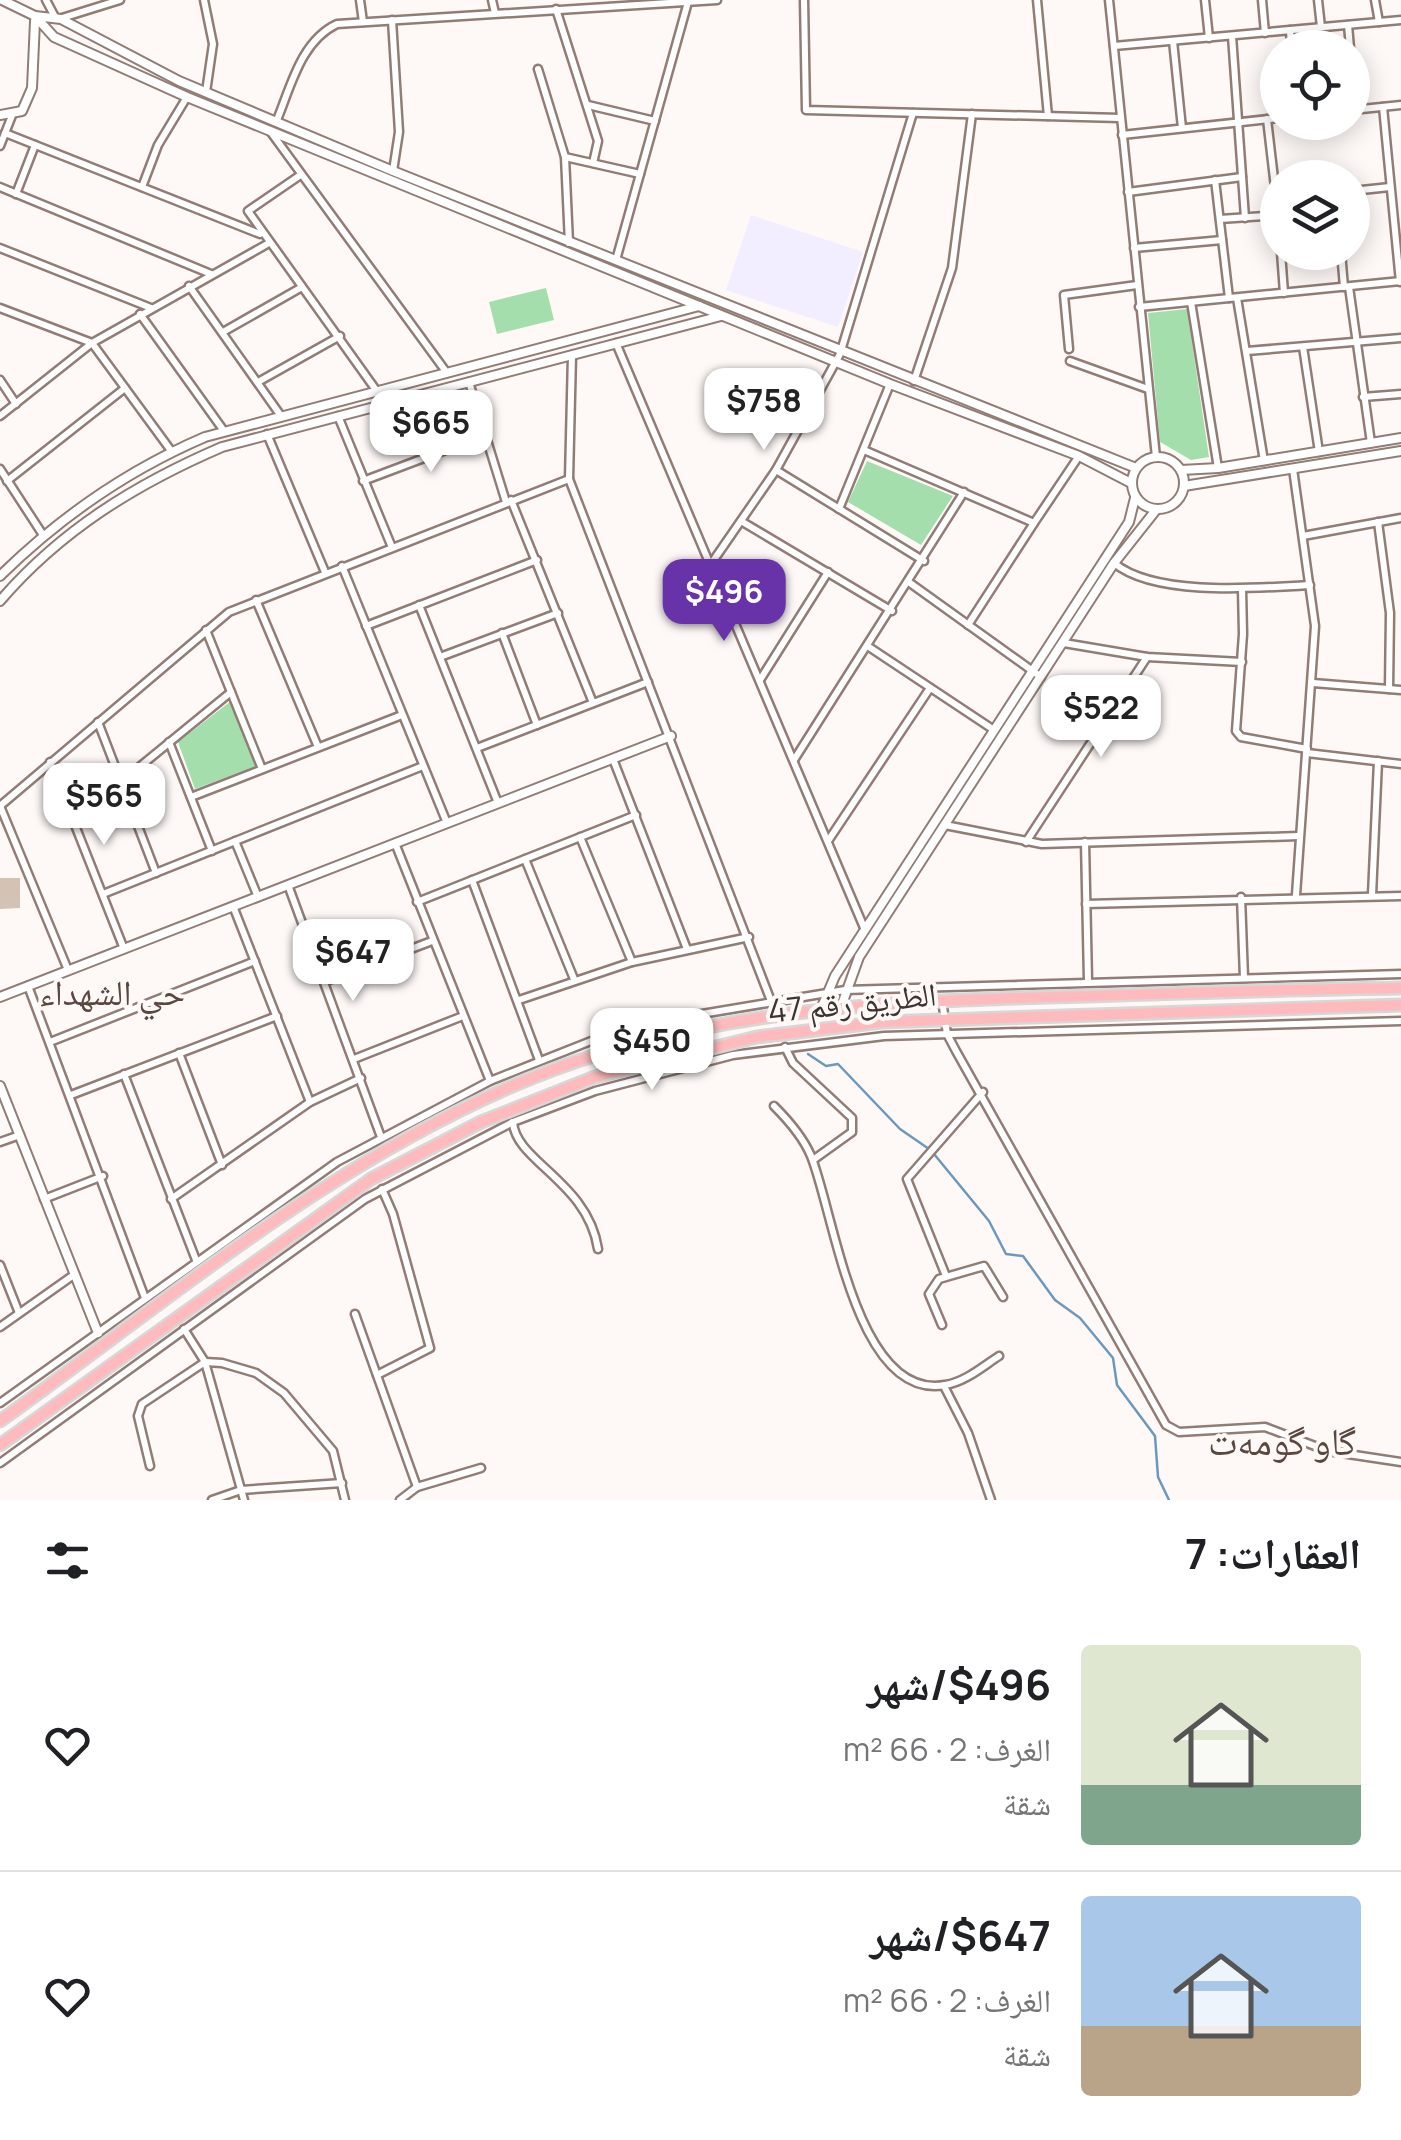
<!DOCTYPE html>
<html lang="ar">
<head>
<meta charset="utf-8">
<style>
	:root { --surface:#fff; --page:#f2f2f2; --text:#202124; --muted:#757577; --line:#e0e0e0; --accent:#6832a9 }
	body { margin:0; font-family:Manrope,"Noto Naskh Arabic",sans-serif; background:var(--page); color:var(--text); direction:rtl; height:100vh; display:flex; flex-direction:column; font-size:38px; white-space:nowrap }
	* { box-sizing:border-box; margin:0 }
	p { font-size:32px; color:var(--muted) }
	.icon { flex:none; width:55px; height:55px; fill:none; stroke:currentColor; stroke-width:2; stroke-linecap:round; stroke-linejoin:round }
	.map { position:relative; height:1500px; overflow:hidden; direction:ltr }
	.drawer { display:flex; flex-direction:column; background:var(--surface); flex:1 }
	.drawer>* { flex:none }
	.controls { position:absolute; left:1260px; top:30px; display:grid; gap:20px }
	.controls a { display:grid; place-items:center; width:110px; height:110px; border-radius:50%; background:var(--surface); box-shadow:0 5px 25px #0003; font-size:50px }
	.price { position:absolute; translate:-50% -85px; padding:0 22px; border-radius:20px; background:#fff; color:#222; font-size:32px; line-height:65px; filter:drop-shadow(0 2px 5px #0008) }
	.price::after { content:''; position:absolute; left:50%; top:60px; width:30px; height:22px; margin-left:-15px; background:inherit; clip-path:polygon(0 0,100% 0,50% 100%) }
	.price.active { background:var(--accent); color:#fff }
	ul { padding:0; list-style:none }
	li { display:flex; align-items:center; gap:30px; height:250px; padding:0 40px }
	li+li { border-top:2px solid var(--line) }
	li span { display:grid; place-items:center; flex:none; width:280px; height:200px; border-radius:10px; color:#555 }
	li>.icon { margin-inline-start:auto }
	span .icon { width:120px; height:120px; fill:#fffc; stroke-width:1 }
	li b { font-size:42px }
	h2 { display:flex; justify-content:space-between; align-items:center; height:120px; padding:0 40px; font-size:42px }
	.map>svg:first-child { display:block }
</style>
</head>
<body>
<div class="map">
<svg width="1401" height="1500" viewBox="0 0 1401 1500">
	<rect width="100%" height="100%" fill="#fef9f7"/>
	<!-- commercial -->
	<polygon fill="#f2edff" points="751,215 863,252 838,327 726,290"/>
	<!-- green -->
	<g fill="#a5dead">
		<polygon points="546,288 554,320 497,334 489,302"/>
		<polygon points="1187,309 1209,457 1191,460 1160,442 1148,313"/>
		<polygon points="867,461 953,496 921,545 848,502"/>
		<polygon points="231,701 256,766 195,789 178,742"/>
	</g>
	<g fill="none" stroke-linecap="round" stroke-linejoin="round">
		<!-- stream -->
		<g stroke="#6d98bd" stroke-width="2.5">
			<polyline points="808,1054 826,1066 838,1064 900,1129 929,1149"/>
			<polyline points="934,1154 989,1221 1006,1254 1023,1256 1055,1300 1080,1318 1113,1358 1117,1385 1155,1436 1158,1477 1169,1500"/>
		</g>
	</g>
	<!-- building -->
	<polygon fill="#d4c3b4" points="0,878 20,878 20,908 0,909"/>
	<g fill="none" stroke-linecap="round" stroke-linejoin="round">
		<defs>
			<g id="minor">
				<polyline points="46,0 55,17"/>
				<polyline points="204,0 213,44 206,92"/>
				<polyline points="360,0 363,22"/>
				<polyline points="492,0 495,13"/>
				<polyline points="804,0 806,110 1120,118"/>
				<polyline points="1037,0 1048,116"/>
				<polyline points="1109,0 1156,457"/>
				<polyline points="1205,0 1209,38"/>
				<polyline points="1262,0 1265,33"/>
				<polyline points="1318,0 1321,27"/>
				<polyline points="1375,0 1379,22"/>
				<polyline points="556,9 598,141 593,163"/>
				<polyline points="62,18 120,0"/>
				<polyline points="392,20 399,132 393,171"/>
				<polyline points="1348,25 1350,48"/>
				<polyline points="1290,30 1291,48"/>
				<polyline points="1232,36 1245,218"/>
				<polyline points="1173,41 1182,128"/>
				<polyline points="1114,46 1401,20"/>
				<polyline points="538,69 565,157 569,243"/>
				<polyline points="1352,69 1356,110"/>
				<polyline points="588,105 655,121"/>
				<polyline points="1383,107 1400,282"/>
				<polyline points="1352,110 1401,105"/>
				<polyline points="1267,119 1278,213"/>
				<path d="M 277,120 C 291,86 301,41 337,24 L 717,0"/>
				<polyline points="270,131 447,373"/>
				<polyline points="5,133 260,234"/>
				<polyline points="1122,135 1278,118"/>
				<polyline points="0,146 13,113"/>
				<polyline points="565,157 640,174"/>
				<polyline points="299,176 248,211 376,390"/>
				<polyline points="1215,180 1229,298"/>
				<polyline points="0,187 211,274"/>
				<polyline points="142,187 158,145 187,97"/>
				<polyline points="1352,191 1390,187"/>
				<polyline points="1128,192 1242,177"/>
				<polyline points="16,194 35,145"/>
				<polyline points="1220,219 1278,215"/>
				<polyline points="0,248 151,308"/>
				<polyline points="1134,248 1222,240"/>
				<polyline points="1281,252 1284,293"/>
				<polyline points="1341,252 1344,287"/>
				<polyline points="616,260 688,2"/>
				<polyline points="189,286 281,416"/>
				<polyline points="1349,287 1371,443"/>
				<polyline points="1237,298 1264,461"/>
				<polyline points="1191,302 1218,468"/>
				<polyline points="1139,307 1401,281"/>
				<polyline points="0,308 92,343 172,452"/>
				<polyline points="140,314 224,431"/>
				<polyline points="223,332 302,287"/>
				<polyline points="616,343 865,930"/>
				<polyline points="1303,347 1319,452"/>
				<polyline points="1069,349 1064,295 1137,285"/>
				<polyline points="1247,351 1401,338"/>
				<polyline points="572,355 569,479 771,1001"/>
				<polyline points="1070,361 1148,389"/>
				<polyline points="0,380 16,404"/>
				<polyline points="914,381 952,268 972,114"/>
				<polyline points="258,382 340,336"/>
				<polyline points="469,382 506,502"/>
				<polyline points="1363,397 1401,394"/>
				<polyline points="0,416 92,343 269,243"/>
				<polyline points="338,416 391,545"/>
				<polyline points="267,434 325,572"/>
				<polyline points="864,450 1034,523 1079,456"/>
				<polyline points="0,469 43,535"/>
				<polyline points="1293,469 1315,626 1296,895"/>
				<polyline points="776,470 924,561"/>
				<polyline points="7,481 125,388"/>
				<polyline points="363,481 485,435"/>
				<polyline points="511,500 593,703"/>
				<polyline points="839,509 890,384"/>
				<polyline points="741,521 892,611"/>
				<polyline points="1378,522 1390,613 1389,689"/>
				<polyline points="1303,536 1401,518"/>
				<path d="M 1114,563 C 1155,597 1258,588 1310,585"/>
				<polyline points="711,564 776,470 840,354 913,113"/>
				<polyline points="342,566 447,823"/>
				<polyline points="910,583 1041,677"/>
				<polyline points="1242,589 1243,634 1236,731 1241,737 1307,749"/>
				<polyline points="256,600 318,747"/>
				<polyline points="419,605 498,803"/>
				<polyline points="968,625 1034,523"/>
				<polyline points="366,626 537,560"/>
				<polyline points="206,630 262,769"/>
				<polyline points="502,633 537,725"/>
				<polyline points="1064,643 1147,657 1242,662"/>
				<polyline points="869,647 994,730"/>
				<polyline points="440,657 558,613"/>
				<polyline points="760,680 828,572"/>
				<polyline points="1313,683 1401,690"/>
				<polyline points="98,722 156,873"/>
				<polyline points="169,742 212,851"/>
				<polyline points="477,748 648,682"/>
				<polyline points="1307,753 1401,764"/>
				<polyline points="613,759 687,949"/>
				<polyline points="794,760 964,492"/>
				<polyline points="50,762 124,949"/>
				<polyline points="121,782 231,692"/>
				<polyline points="191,797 402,715"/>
				<polyline points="0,806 229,612 569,479"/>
				<polyline points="0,806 68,970"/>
				<polyline points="945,825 1042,844 1299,836"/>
				<polyline points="580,837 632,962"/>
				<polyline points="235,841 258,897"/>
				<polyline points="828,841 930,688"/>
				<polyline points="1026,842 1147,657"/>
				<polyline points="1085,842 1088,981"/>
				<polyline points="395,843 490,1081"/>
				<polyline points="525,859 574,979"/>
				<polyline points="472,880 539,1060"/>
				<polyline points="288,885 381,1137"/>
				<polyline points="103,894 423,766"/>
				<polyline points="1372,895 1378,761"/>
				<polyline points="1241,897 1244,978"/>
				<polyline points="417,902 636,815"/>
				<polyline points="1086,904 1401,896"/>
				<polyline points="233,906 310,1102"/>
				<polyline points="326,981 432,941"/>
				<polyline points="28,986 145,1298"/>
				<polyline points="519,1000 632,962 749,937"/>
				<polyline points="942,1000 947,1034 956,1051 1166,1425 1179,1432 1265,1427 1328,1451 1401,1462"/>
				<polyline points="50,1042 255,961"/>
				<polyline points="785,1047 793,1063 852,1118 852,1132 813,1160"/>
				<polyline points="179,1053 222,1165"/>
				<polyline points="354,1059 463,1016"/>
				<polyline points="124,1074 196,1260"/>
				<polyline points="71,1095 277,1016"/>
				<path d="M 774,1106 C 789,1121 803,1137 811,1156 C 834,1212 856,1401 945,1385 C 965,1382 982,1367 999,1356"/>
				<path d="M 513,1122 C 515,1161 588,1182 598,1249"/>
				<polyline points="0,1142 20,1135"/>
				<polyline points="44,1199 103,1176"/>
				<polyline points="171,1199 310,1102 361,1078"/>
				<polyline points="0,1265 19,1313"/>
				<polyline points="946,1276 907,1179 983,1092"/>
				<polyline points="355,1314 417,1487"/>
				<polyline points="942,1325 929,1294 939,1279 984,1266 1003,1297"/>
				<polyline points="0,1327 75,1274"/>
				<polyline points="184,1329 205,1362 244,1500"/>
				<polyline points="377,1375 430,1348 393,1214 382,1189"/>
				<polyline points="944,1386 968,1433 991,1500"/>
				<polyline points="0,1403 337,1162 490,1081 591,1041 672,1019 845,990 1401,974"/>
				<polyline points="0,1463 365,1199 513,1122 595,1091 733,1055 884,1036 1401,1021"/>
				<polyline points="150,1466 138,1416 142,1404 205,1362 222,1363 256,1373 284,1393 333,1451 345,1500"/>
				<polyline points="212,1500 241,1490 342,1483"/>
				<polyline points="400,1500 417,1487 481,1468"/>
			</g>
			<g id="tertiary">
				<polyline points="2,0 35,16 61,19 179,81 393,171 1136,468"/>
				<polyline points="35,16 54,37 187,97 890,384 1079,456 1131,483"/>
				<polyline points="0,115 22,111 32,88 35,21"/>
				<circle cx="1158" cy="483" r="26"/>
				<polyline points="1181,470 1218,468 1401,438"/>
				<polyline points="1184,486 1401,451"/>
				<path d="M 0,576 C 60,517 128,470 205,437 L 699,306"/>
				<path d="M 0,601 C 61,530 136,484 222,447 L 721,316"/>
				<polyline points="0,997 671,736"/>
				<polyline points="841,1007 859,957 1114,563 1156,510"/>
				<polyline points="821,1009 835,976 1129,522 1135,498"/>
				<polyline points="0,1086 98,1333"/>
			</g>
			<g id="trunk">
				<path d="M 0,1421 C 170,1299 334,1159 529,1079 C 708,1006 899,1001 1089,996 C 1193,993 1297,989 1401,988"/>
				<polyline points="0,1445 371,1179 481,1122 595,1077 757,1037 882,1022 1401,1005"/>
			</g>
		</defs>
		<!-- minor casing -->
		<use href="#minor" stroke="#917d75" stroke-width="11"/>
		<!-- tertiary casing -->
		<use href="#tertiary" stroke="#917d75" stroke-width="12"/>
		<!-- trunk casing -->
		<use href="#trunk" stroke="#d8d7d6" stroke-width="15"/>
		<!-- minor -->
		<use href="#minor" stroke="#fff" stroke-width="6"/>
		<!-- tertiary -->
		<use href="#tertiary" stroke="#fff" stroke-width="8"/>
		<!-- trunk -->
		<use href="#trunk" stroke="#febabc" stroke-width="10"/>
	</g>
	<g text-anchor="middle" stroke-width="8" stroke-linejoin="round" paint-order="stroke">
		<!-- street labels -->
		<g font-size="32" fill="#3e3532" stroke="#fef9f7">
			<text transform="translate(852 1003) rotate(-6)" y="11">الطريق رقم 47</text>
		</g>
		<!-- neighbourhood labels -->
		<g font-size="35" fill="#5a4740" stroke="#fef9f7">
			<text x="112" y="1005">حي الشهداء</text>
		</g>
		<!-- quarter labels -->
		<g font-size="38" fill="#5a4740" stroke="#fef9f7">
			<text x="1282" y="1455">گاو گومەت</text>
		</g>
	</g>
</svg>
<div class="controls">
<a><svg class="icon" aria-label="locate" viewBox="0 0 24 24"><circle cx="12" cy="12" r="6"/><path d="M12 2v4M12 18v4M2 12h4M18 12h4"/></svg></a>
<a><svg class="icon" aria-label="layers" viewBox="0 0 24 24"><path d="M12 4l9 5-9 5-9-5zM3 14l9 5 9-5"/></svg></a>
</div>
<b class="price" style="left:764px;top:453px">$758</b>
<b class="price" style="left:431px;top:475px">$665</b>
<b class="price active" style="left:724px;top:644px">$496</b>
<b class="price" style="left:1101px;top:760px">$522</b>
<b class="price" style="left:104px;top:848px">$565</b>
<b class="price" style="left:353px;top:1004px">$647</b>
<b class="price" style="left:652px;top:1093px">$450</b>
</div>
<section class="drawer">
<h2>العقارات: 7<svg class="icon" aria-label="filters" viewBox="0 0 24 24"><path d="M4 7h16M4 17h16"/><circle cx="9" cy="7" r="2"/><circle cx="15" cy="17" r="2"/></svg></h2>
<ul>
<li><span style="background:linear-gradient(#dfe7d0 70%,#7fa58c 0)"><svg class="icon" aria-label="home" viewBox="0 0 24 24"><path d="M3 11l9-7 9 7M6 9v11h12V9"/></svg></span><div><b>$496/شهر</b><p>الغرف: 2 · 66 m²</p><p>شقة</p></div><svg class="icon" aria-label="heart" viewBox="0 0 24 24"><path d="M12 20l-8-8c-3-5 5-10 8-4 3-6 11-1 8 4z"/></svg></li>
<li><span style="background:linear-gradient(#a9c7e8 65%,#b9a48a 0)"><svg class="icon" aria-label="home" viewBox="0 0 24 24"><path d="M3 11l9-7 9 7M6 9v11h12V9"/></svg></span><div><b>$647/شهر</b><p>الغرف: 2 · 66 m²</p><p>شقة</p></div><svg class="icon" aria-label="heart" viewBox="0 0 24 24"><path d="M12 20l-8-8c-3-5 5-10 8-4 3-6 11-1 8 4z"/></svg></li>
</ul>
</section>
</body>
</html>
